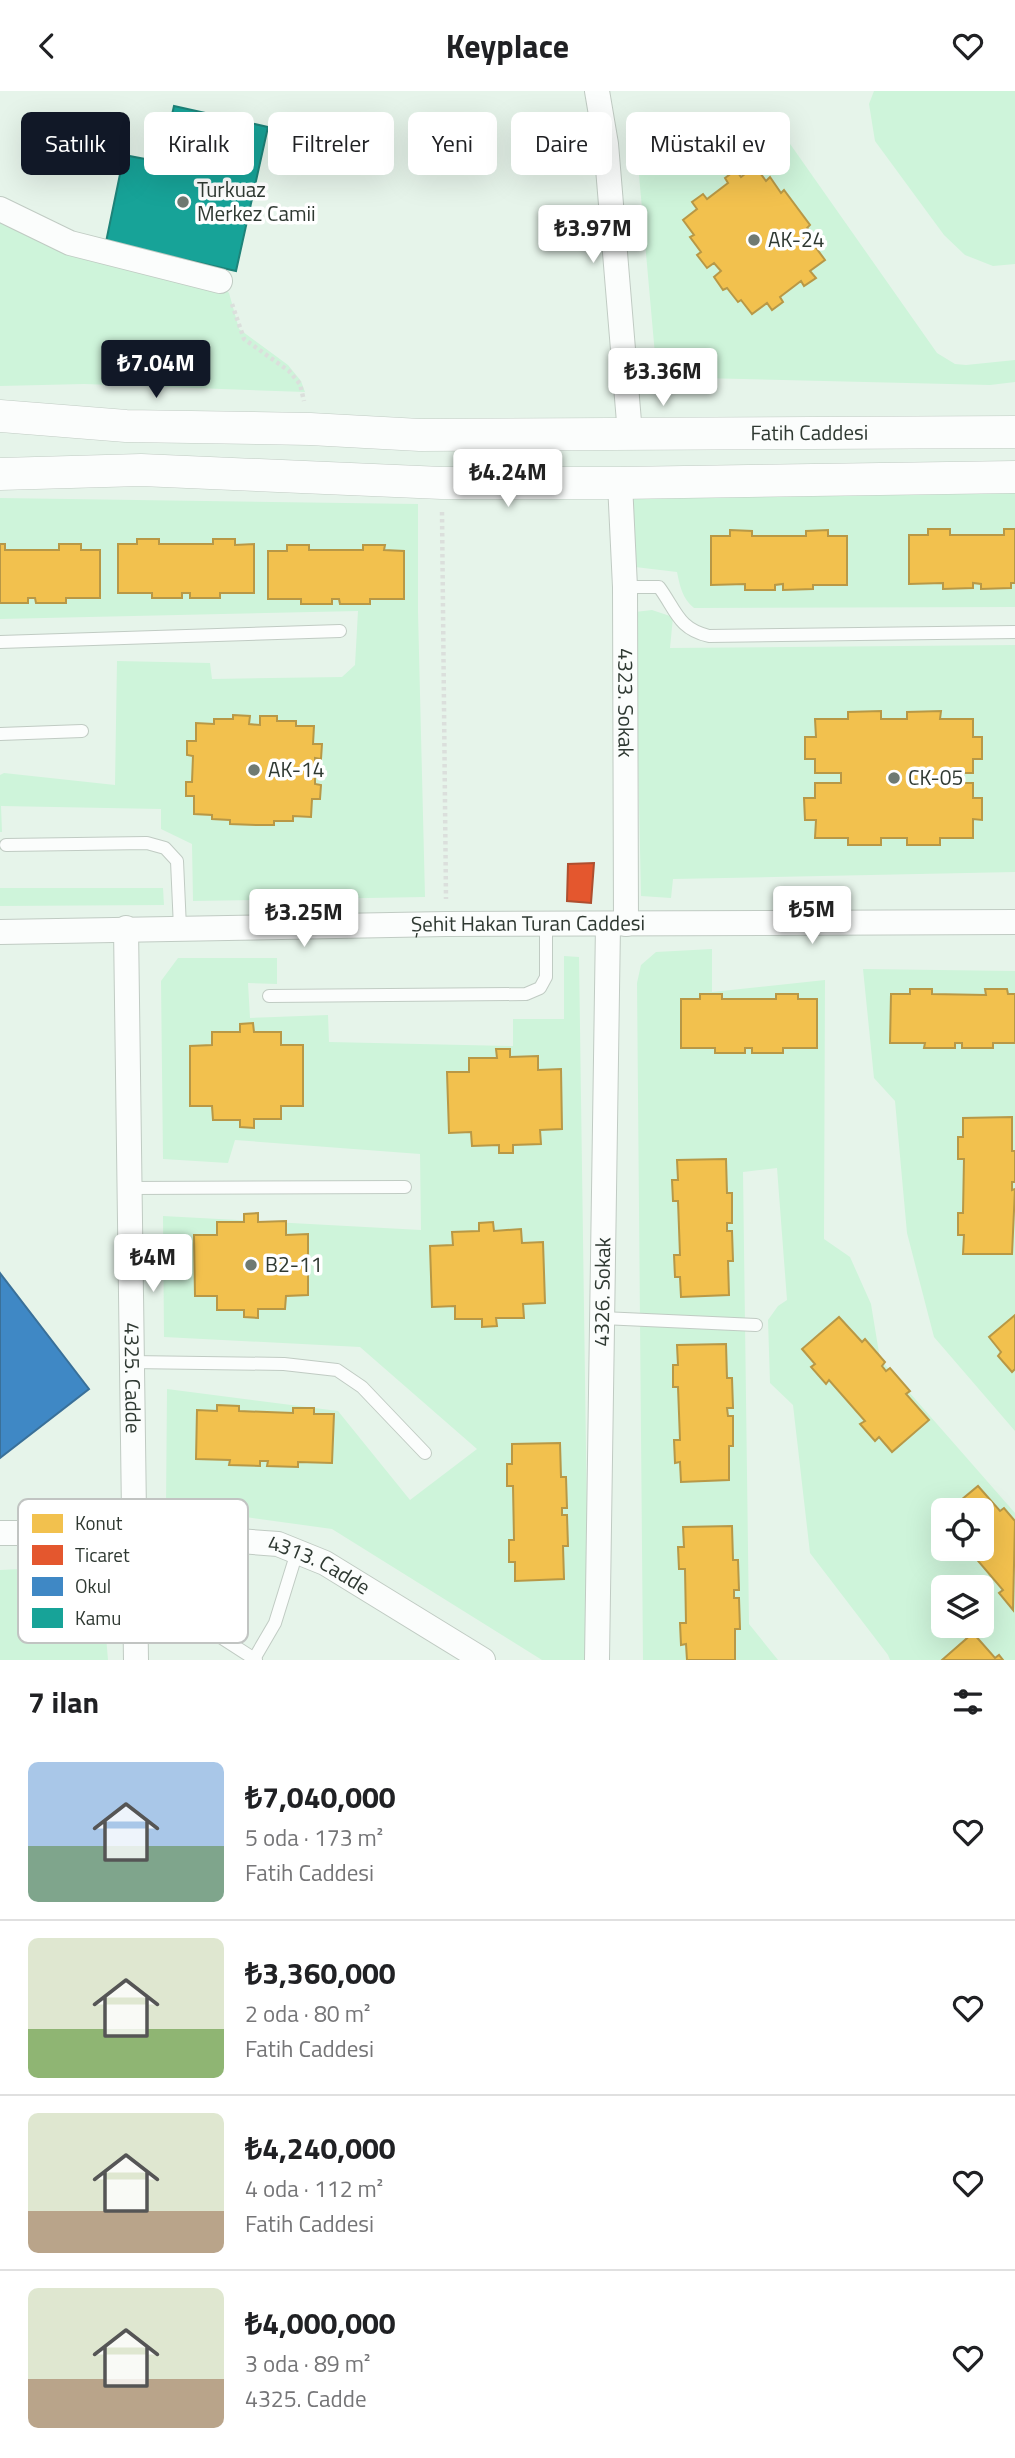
<!DOCTYPE html>
<html lang="tr">
<head>
<meta charset="utf-8">
<style>
	:root { --surface:#fff; --page:#f6f6f6; --text:#202124; --muted:#757577; --line:#e0e0e0; --accent:#111827 }
	body { margin:0; font-family:"Titillium Web",sans-serif; background:var(--page); color:var(--text); height:100vh; display:flex; flex-direction:column; font-size:26px; white-space:nowrap }
	* { box-sizing:border-box; margin:0 }
	p { font-size:23px; color:var(--muted) }
	.icon { flex:none; width:38px; height:38px; fill:none; stroke:currentColor; stroke-width:2; stroke-linecap:round; stroke-linejoin:round }
	.map { position:relative; height:1569px; overflow:hidden }
	.side { display:flex; flex-direction:column; background:var(--surface); flex:1 }
	.side>* { flex:none }
	.hud { position:absolute; left:21px; top:21px; width:973px; height:63px; display:flex; gap:14px }
	.fabs { position:absolute; left:931px; top:1407px; display:grid; gap:14px }
	.fabs a { display:grid; place-items:center; width:63px; height:63px; border-radius:10px; background:var(--surface); box-shadow:0 7px 28px #0002; font-size:35px }
	.price { position:absolute; translate:-50% -60px; padding:0 16px; border-radius:7px; background:#fff; color:#222; font-size:23px; line-height:46px; filter:drop-shadow(0 2px 4px #0008) }
	.price::after { content:''; position:absolute; left:50%; top:42px; width:21px; height:16px; margin-left:-10px; background:inherit; clip-path:polygon(0 0,100% 0,50% 100%) }
	.price.active { background:var(--accent); color:#fff }
	ul { padding:0; list-style:none }
	li { display:flex; align-items:center; gap:21px; height:175px; padding:0 28px }
	li+li { border-top:2px solid var(--line) }
	li span { display:grid; place-items:center; flex:none; width:196px; height:140px; border-radius:10px; color:#555 }
	li>.icon { margin-inline-start:auto }
	span .icon { width:84px; height:84px; fill:#fffc; stroke-width:1 }
	li b { font-size:30px }
	h2 { display:flex; justify-content:space-between; align-items:center; height:84px; padding:0 28px; font-size:30px }
	.pill { padding:0 24px; border-radius:10px; background:var(--surface); box-shadow:0 7px 28px #0002; font-size:24px; line-height:63px }
	.pill.active { background:var(--accent); color:#fff }
	header { display:flex; justify-content:space-between; align-items:center; height:91px; padding:0 28px; background:var(--surface); font-size:32px; font-weight:700 }
	.map>svg:first-child { display:block }
</style>
</head>
<body>
<header><svg class="icon" aria-label="back" viewBox="0 0 24 24"><path d="M15 5l-7 7 7 7"/></svg>Keyplace<svg class="icon" aria-label="heart" viewBox="0 0 24 24"><path d="M12 20l-8-8c-3-5 5-10 8-4 3-6 11-1 8 4z"/></svg></header>
<div class="map">
<svg width="1015" height="1569" viewBox="0 0 1015 1569">
	<rect width="100%" height="100%" fill="#e6f4ea"/>
	<!-- green -->
	<g fill="#cef4da" fill-rule="evenodd">
		<polygon points="874,0 1015,0 1015,173 993,175 965,164 944,144 875,50 869,13"/>
		<polygon points="771,33 781,40 937,262 955,273 966,274 1015,269 1015,291 990,294 657,286 639,84 642,71 657,53"/>
		<polygon points="0,124 217,191 229,202 239,238 288,274 301,290 305,301 84,293 0,295"/>
		<path d="M 1015,399 L 1015,516 L 694,517 C 682,507 680,495 677,481 L 635,476 L 633,401 Z"/>
		<polygon points="0,407 418,413 418,521 425,806 193,810 192,753 161,738 161,718 1,715 2,741 0,741 0,684 4,682 115,694 117,570 210,572 212,588 342,586 355,574 358,520 0,528"/>
		<polygon points="652,519 673,526 670,557 1015,554 1015,781 673,788 671,807 641,805 635,521"/>
		<polygon points="0,797 163,797 164,814 0,815"/>
		<path d="M 712,858 L 712,901 L 825,889 L 824,1148 L 850,1166 L 871,1213 L 880,1268 L 1015,1422 L 1015,1569 L 890,1569 L 888,1564 L 810,1462 L 793,1314 L 770,1292 L 768,1229 L 778,1215 L 787,1209 L 777,1077 L 743,1081 L 749,1533 L 778,1569 L 643,1569 L 637,892 L 641,874 L 656,861 ZM 943,1419 L 982,1419 L 982,1458 L 943,1458 ZM 943,1496 L 982,1496 L 982,1535 L 943,1535 Z"/>
		<polygon points="564,865 579,866 589,1569 542,1569 332,1438 166,1415 167,1298 338,1320 410,1409 477,1358 360,1256 164,1246 163,1125 421,1139 420,1063 235,1049 228,1072 163,1068 161,890 178,867 277,867 277,893 248,892 250,927 328,924 329,951 513,955 513,928 564,928"/>
		<polygon points="863,878 1015,880 1015,1340 934,1246 907,1142 895,1010 874,987"/>
		<polygon points="100,1474 108,1569 0,1569 0,1479"/>
	</g>
	<!-- homes -->
	<g fill="#f2c14e" stroke="#b89846" stroke-width="2">
		<polygon points="755,75 766,90 770,86 781,102 784,99 810,134 807,137 818,152 814,154 825,169 810,180 816,187 804,195 801,190 780,206 783,211 772,219 767,212 752,223 741,209 738,211 727,197 723,199 714,186 721,180 714,172 707,177 697,164 701,161 690,146 694,144 683,129 697,118 692,111 703,103 707,108 728,92 725,87 736,79 741,86"/>
		<polygon points="928,438 950,438 950,444 1004,444 1004,438 1015,438 1015,492 1011,492 1011,497 981,498 981,493 973,492 973,497 943,498 943,492 909,493 909,444 928,444"/>
		<polygon points="730,439 752,440 752,445 806,445 806,440 828,439 828,445 847,445 847,494 813,494 813,498 783,499 783,493 775,494 775,499 745,499 745,493 711,494 711,445 730,445"/>
		<polygon points="137,448 159,448 159,453 213,453 213,448 235,448 235,454 254,453 254,502 220,502 220,507 190,507 190,502 182,502 182,507 152,507 152,502 118,502 118,453 137,453"/>
		<polygon points="0,453 5,453 5,459 59,459 59,453 81,453 81,459 100,459 100,507 66,507 66,512 36,512 35,507 28,507 28,512 0,512"/>
		<polygon points="287,454 309,454 309,459 363,459 363,454 385,454 384,459 404,460 404,508 370,508 370,513 340,513 339,508 332,508 332,513 301,513 301,508 268,508 268,460 287,460"/>
		<polygon points="881,620 881,628 907,628 907,621 941,620 940,628 973,628 973,646 982,646 982,668 973,668 973,682 947,682 947,692 973,692 973,707 982,707 982,729 973,728 973,747 940,747 940,754 907,754 907,747 881,747 881,754 848,754 848,747 815,747 816,729 805,729 804,707 815,707 815,692 841,692 841,682 815,682 815,668 805,668 805,646 816,646 815,628 848,628 848,621"/>
		<polygon points="233,624 250,625 249,633 260,634 260,625 277,625 277,630 296,630 296,635 314,635 313,653 322,653 321,668 315,667 315,693 321,694 320,708 312,708 311,726 293,725 293,730 274,730 274,734 257,734 230,733 230,729 212,728 212,724 194,723 194,705 186,705 186,691 192,691 193,665 187,664 187,650 196,650 196,632 214,633 214,628 233,628"/>
		<polygon points="910,898 932,898 932,903 986,904 985,898 1007,898 1008,903 1015,903 1015,952 993,952 993,957 962,957 962,952 955,952 955,957 924,957 925,952 890,952 891,903 910,903"/>
		<polygon points="700,903 722,903 722,908 776,908 776,903 798,903 798,908 817,908 817,957 783,957 783,962 752,962 752,957 745,957 745,962 715,962 715,957 681,957 681,908 700,908"/>
		<polygon points="253,932 254,941 281,941 281,954 303,954 303,1015 281,1015 281,1028 254,1028 254,1037 240,1036 240,1029 213,1029 212,1015 190,1015 190,955 212,954 212,941 240,941 240,933"/>
		<polygon points="496,958 510,958 510,966 538,965 538,979 561,978 562,1038 540,1039 541,1053 513,1054 513,1062 499,1062 499,1054 472,1055 471,1041 449,1042 447,981 469,981 469,967 497,967"/>
		<polygon points="1012,1026 1012,1060 1015,1060 1015,1091 1012,1091 1012,1099 1015,1098 1012,1163 963,1163 964,1144 958,1144 958,1122 963,1122 964,1068 958,1068 958,1046 963,1046 963,1027"/>
		<polygon points="726,1068 727,1102 732,1102 732,1132 727,1132 727,1140 732,1140 733,1170 728,1170 729,1204 681,1206 680,1186 675,1186 674,1164 680,1164 678,1110 673,1110 672,1089 678,1089 677,1069"/>
		<polygon points="258,1122 258,1131 286,1130 286,1144 308,1143 308,1204 286,1205 285,1218 258,1218 258,1227 244,1226 244,1219 217,1219 217,1205 195,1205 194,1144 217,1144 217,1131 244,1131 244,1123"/>
		<polygon points="493,1131 494,1140 521,1138 522,1152 543,1151 545,1212 523,1213 524,1227 496,1227 497,1235 482,1236 482,1228 455,1228 455,1215 432,1216 430,1155 453,1154 452,1141 479,1140 479,1132"/>
		<polygon points="1015,1224 1015,1278 1012,1281 998,1265 1001,1261 989,1246"/>
		<polygon points="839,1226 862,1251 865,1248 885,1271 882,1275 886,1280 890,1277 910,1300 906,1303 929,1329 892,1361 879,1346 875,1350 860,1333 865,1330 829,1289 826,1293 811,1276 815,1273 802,1258"/>
		<polygon points="726,1253 727,1287 732,1287 733,1317 727,1317 728,1325 733,1325 733,1355 729,1355 729,1389 681,1391 680,1371 675,1372 674,1349 680,1349 678,1296 673,1296 673,1274 678,1274 677,1254"/>
		<polygon points="217,1314 239,1315 239,1320 293,1322 293,1317 314,1317 314,1323 334,1323 332,1372 298,1371 298,1376 267,1375 268,1370 260,1370 260,1375 229,1374 230,1369 196,1368 197,1319 217,1320"/>
		<polygon points="560,1352 561,1386 566,1386 567,1417 562,1417 562,1424 567,1424 568,1455 563,1455 564,1488 515,1490 515,1471 509,1471 509,1449 514,1449 513,1395 507,1395 507,1373 512,1373 512,1353"/>
		<polygon points="978,1395 1000,1420 1004,1417 1015,1430 1013,1519 999,1502 1003,1499 968,1458 964,1461 961,1458 982,1458 982,1419 949,1419"/>
		<polygon points="732,1435 733,1469 738,1469 739,1499 734,1499 734,1507 739,1507 740,1538 735,1538 735,1569 687,1569 686,1553 681,1554 680,1532 686,1532 685,1478 679,1478 678,1456 684,1456 683,1436"/>
		<polygon points="973,1542 995,1567 999,1564 1003,1569 942,1569"/>
	</g>
	<!-- shops -->
	<polygon fill="#e4572e" stroke="#ae4e2f" stroke-width="2" points="594,772 591,812 567,810 568,773"/>
	<!-- schools -->
	<polygon fill="#3f88c5" stroke="#3a7099" stroke-width="2" points="0,1182 89,1298 0,1367"/>
	<!-- public -->
	<polygon fill="#17a398" stroke="#1e8379" stroke-width="2" points="174,15 268,36 236,180 106,151 124,64 161,71"/>
	<g fill="none" stroke-linecap="round" stroke-linejoin="round">
		<defs>
			<g id="service">
				<path d="M 625,496 L 659,496 C 676,519 678,538 709,545 L 1015,541"/>
				<polyline points="0,551 340,540"/>
				<polyline points="0,643 82,640"/>
				<polyline points="6,754 147,752 165,757 177,770 180,837"/>
				<polyline points="269,905 526,903 540,897 546,886 546,834"/>
				<polyline points="129,1097 405,1096"/>
				<polyline points="602,1227 756,1234"/>
				<polyline points="131,1271 284,1273 337,1279 362,1296 425,1362"/>
				<polyline points="191,1527 256,1569"/>
				<polyline points="254,1568 275,1532 297,1461"/>
			</g>
			<g id="minor">
				<polyline points="597,0 606,53 630,343"/>
				<polyline points="0,118 70,152 220,190"/>
				<path id="s1" d="M 620,392 L 625,496 L 626,833"/>
				<path id="s2" d="M 126,837 L 136,1569"/>
				<path id="s3" d="M 0,841 L 446,833 L 1015,831"/>
				<path id="s4" d="M 0,1442 L 133,1442 L 278,1453 L 325,1472 L 483,1569"/>
				<path id="s5" d="M 597,1569 L 608,834"/>
			</g>
			<g id="tertiary">
				<path id="s6" d="M 0,325 L 126,335 L 310,338 L 420,344 L 1015,341"/>
				<polyline points="0,383 141,379 442,392 620,392 1015,386"/>
			</g>
		</defs>
		<!-- service casing -->
		<use href="#service" stroke="#c0cbc3" stroke-width="14"/>
		<!-- minor casing -->
		<use href="#minor" stroke="#c0cbc3" stroke-width="26"/>
		<!-- tertiary casing -->
		<use href="#tertiary" stroke="#c0cbc3" stroke-width="33"/>
		<!-- path -->
		<g stroke="#dbdfdc" stroke-width="4.5" stroke-dasharray="3.5 3.5" stroke-linecap="butt">
			<polyline points="232,213 244,248 289,280 300,293 304,310"/>
			<polyline points="442,421 446,808"/>
		</g>
		<!-- service -->
		<use href="#service" stroke="#fbfdfc" stroke-width="12"/>
		<!-- minor -->
		<use href="#minor" stroke="#fbfdfc" stroke-width="24"/>
		<!-- tertiary -->
		<use href="#tertiary" stroke="#fbfdfc" stroke-width="32"/>
	</g>
	<!-- markers -->
	<g fill="#6f7a72" stroke="#fff" stroke-width="2.5">
		<circle cx="183" cy="111" r="7"/>
		<circle cx="754" cy="149" r="7"/>
		<circle cx="254" cy="679" r="7"/>
		<circle cx="894" cy="687" r="7"/>
		<circle cx="251" cy="1174" r="7"/>
	</g>
	<g text-anchor="middle" stroke-width="7" stroke-linejoin="round" paint-order="stroke">
		<!-- poi labels -->
		<g font-size="21" fill="#2f3932" stroke="#fff" text-anchor="start">
			<text x="197" y="106">Turkuaz<tspan x="197" dy="24">Merkez Camii</tspan></text>
			<text x="768" y="156">AK-24</text>
			<text x="268" y="686">AK-14</text>
			<text x="908" y="694">CK-05</text>
			<text x="265" y="1181">B2-11</text>
		</g>
		<!-- street labels -->
		<g font-size="21" fill="#2f3932" stroke="#fff">
			<text dy="7" stroke="none"><textPath href="#s6" startOffset="810">Fatih Caddesi</textPath></text>
			<text dy="7" stroke="none"><textPath href="#s1" startOffset="220">4323. Sokak</textPath></text>
			<text dy="7" stroke="none"><textPath href="#s3" startOffset="528">Şehit Hakan Turan Caddesi</textPath></text>
			<text dy="7" stroke="none"><textPath href="#s5" startOffset="368">4326. Sokak</textPath></text>
			<text dy="7" stroke="none"><textPath href="#s2" startOffset="450">4325. Cadde</textPath></text>
			<text dy="7" stroke="none"><textPath href="#s4" startOffset="324">4313. Cadde</textPath></text>
		</g>
	</g>
	<!-- legend -->
	<rect x="18" y="1408" width="230" height="144" rx="10" fill="#fff" stroke="#c1c4c2" stroke-width="2"/>
	<rect x="32" y="1423" width="31" height="19" fill="#f2c14e"/>
	<rect x="32" y="1454" width="31" height="20" fill="#e4572e"/>
	<rect x="32" y="1486" width="31" height="19" fill="#3f88c5"/>
	<rect x="32" y="1517" width="31" height="20" fill="#17a398"/>
	<g font-size="19" fill="#2f3932">
		<text x="75" y="1439">Konut</text>
		<text x="75" y="1471">Ticaret</text>
		<text x="75" y="1502">Okul</text>
		<text x="75" y="1534">Kamu</text>
	</g>
</svg>
<div class="fabs">
<a><svg class="icon" aria-label="locate" viewBox="0 0 24 24"><circle cx="12" cy="12" r="6"/><path d="M12 2v4M12 18v4M2 12h4M18 12h4"/></svg></a>
<a><svg class="icon" aria-label="layers" viewBox="0 0 24 24"><path d="M12 4l9 5-9 5-9-5zM3 14l9 5 9-5"/></svg></a>
</div>
<b class="price" style="left:593px;top:174px">₺3.97M</b>
<b class="price active" style="left:156px;top:309px">₺7.04M</b>
<b class="price" style="left:663px;top:317px">₺3.36M</b>
<b class="price" style="left:508px;top:418px">₺4.24M</b>
<b class="price" style="left:812px;top:855px">₺5M</b>
<b class="price" style="left:304px;top:858px">₺3.25M</b>
<b class="price" style="left:153px;top:1203px">₺4M</b>
<div class="hud">
<a class="pill active">Satılık</a>
<a class="pill">Kiralık</a>
<a class="pill">Filtreler</a>
<a class="pill">Yeni</a>
<a class="pill">Daire</a>
<a class="pill">Müstakil ev</a>
</div>
</div>
<section class="side">
<h2>7 ilan<svg class="icon" aria-label="filters" viewBox="0 0 24 24"><path d="M4 7h16M4 17h16"/><circle cx="9" cy="7" r="2"/><circle cx="15" cy="17" r="2"/></svg></h2>
<ul>
<li><span style="background:linear-gradient(#a9c7e8 60%,#7fa58c 0)"><svg class="icon" aria-label="home" viewBox="0 0 24 24"><path d="M3 11l9-7 9 7M6 9v11h12V9"/></svg></span><div><b>₺7,040,000</b><p>5 oda · 173 m²</p><p>Fatih Caddesi</p></div><svg class="icon" aria-label="heart" viewBox="0 0 24 24"><path d="M12 20l-8-8c-3-5 5-10 8-4 3-6 11-1 8 4z"/></svg></li>
<li><span style="background:linear-gradient(#dfe7d0 65%,#8fb573 0)"><svg class="icon" aria-label="home" viewBox="0 0 24 24"><path d="M3 11l9-7 9 7M6 9v11h12V9"/></svg></span><div><b>₺3,360,000</b><p>2 oda · 80 m²</p><p>Fatih Caddesi</p></div><svg class="icon" aria-label="heart" viewBox="0 0 24 24"><path d="M12 20l-8-8c-3-5 5-10 8-4 3-6 11-1 8 4z"/></svg></li>
<li><span style="background:linear-gradient(#dfe7d0 70%,#b9a48a 0)"><svg class="icon" aria-label="home" viewBox="0 0 24 24"><path d="M3 11l9-7 9 7M6 9v11h12V9"/></svg></span><div><b>₺4,240,000</b><p>4 oda · 112 m²</p><p>Fatih Caddesi</p></div><svg class="icon" aria-label="heart" viewBox="0 0 24 24"><path d="M12 20l-8-8c-3-5 5-10 8-4 3-6 11-1 8 4z"/></svg></li>
<li><span style="background:linear-gradient(#dfe7d0 65%,#b9a48a 0)"><svg class="icon" aria-label="home" viewBox="0 0 24 24"><path d="M3 11l9-7 9 7M6 9v11h12V9"/></svg></span><div><b>₺4,000,000</b><p>3 oda · 89 m²</p><p>4325. Cadde</p></div><svg class="icon" aria-label="heart" viewBox="0 0 24 24"><path d="M12 20l-8-8c-3-5 5-10 8-4 3-6 11-1 8 4z"/></svg></li>
</ul>
</section>
</body>
</html>
